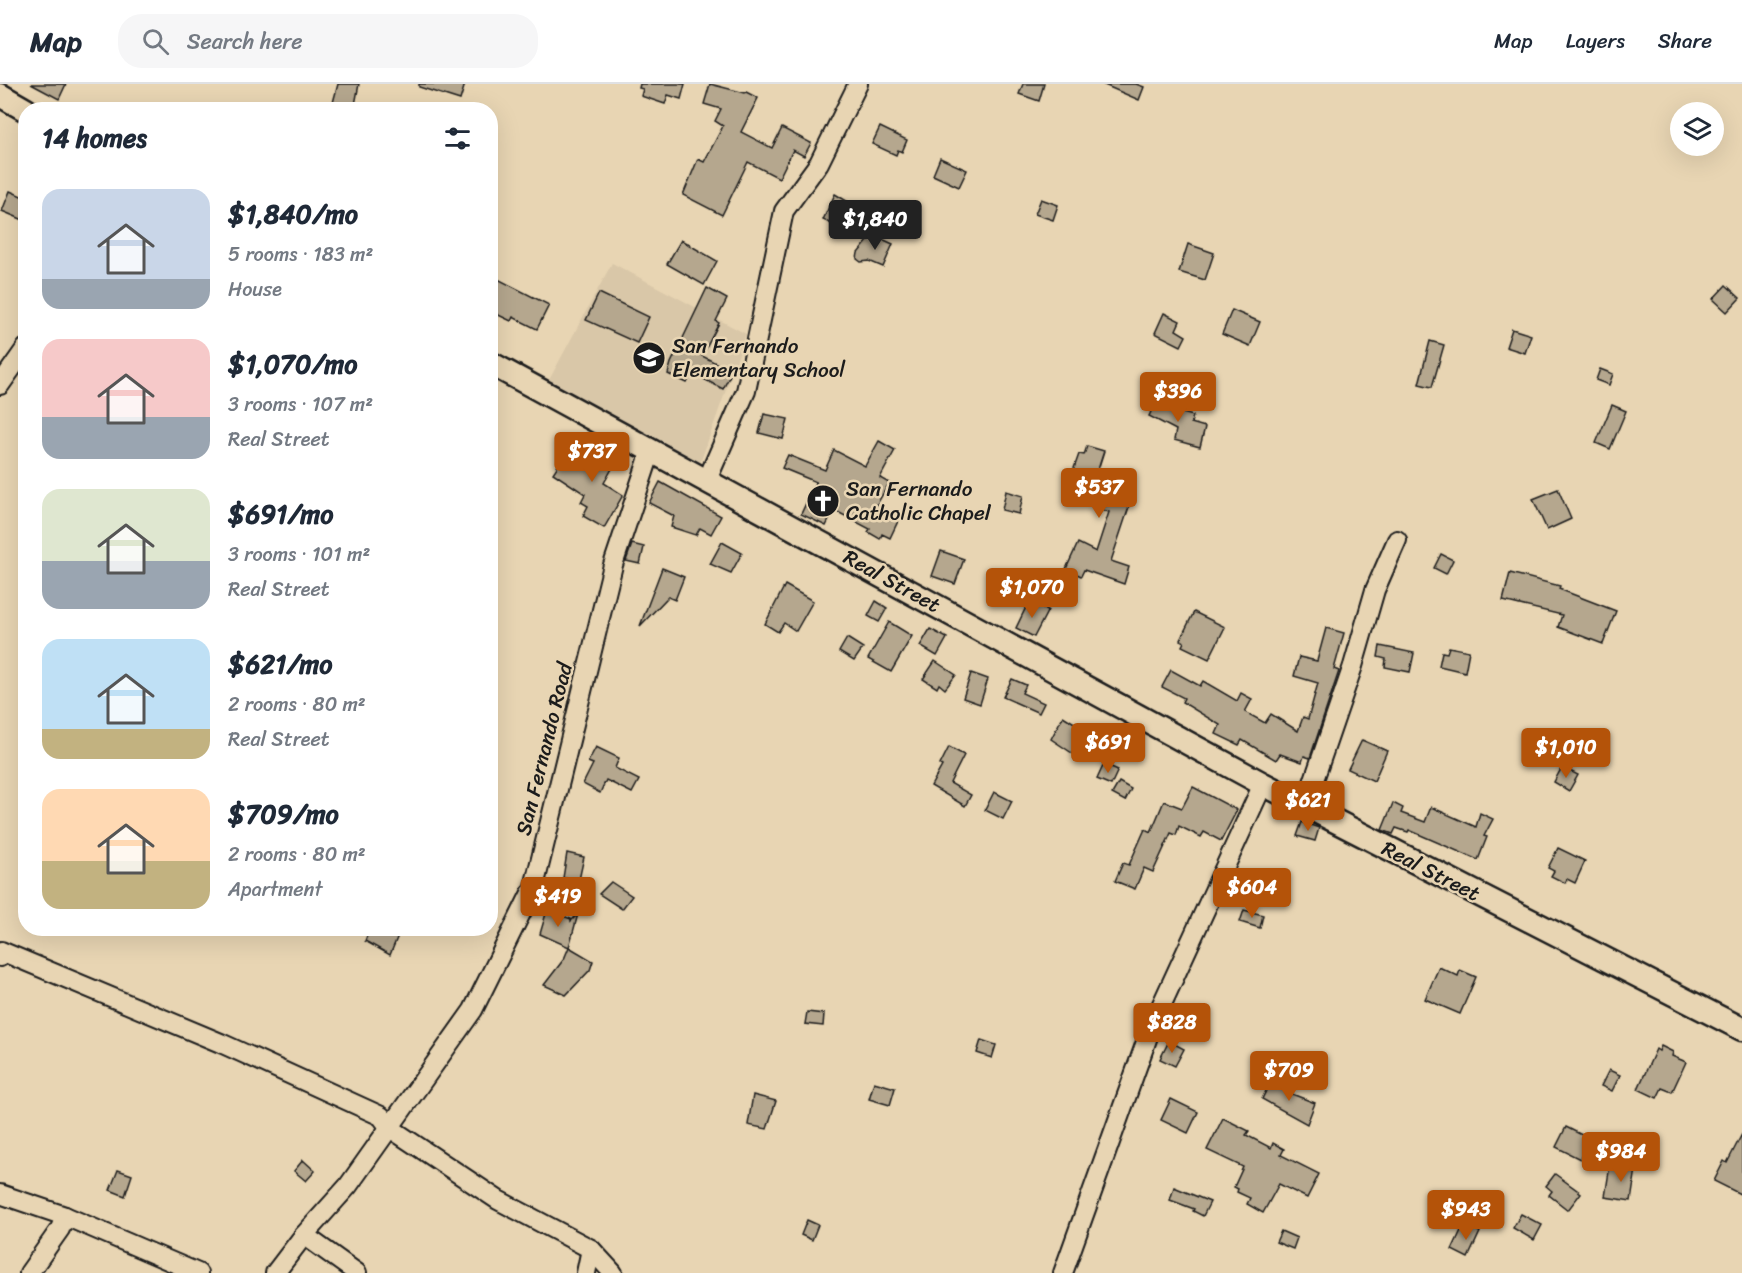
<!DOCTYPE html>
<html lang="en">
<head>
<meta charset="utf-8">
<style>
	:root { --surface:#fff; --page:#f6f6f7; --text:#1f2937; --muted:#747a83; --line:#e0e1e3; --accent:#b45309 }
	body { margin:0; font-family:Sriracha,sans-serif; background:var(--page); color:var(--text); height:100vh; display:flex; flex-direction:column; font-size:22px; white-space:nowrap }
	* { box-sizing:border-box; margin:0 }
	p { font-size:20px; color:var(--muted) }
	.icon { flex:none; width:33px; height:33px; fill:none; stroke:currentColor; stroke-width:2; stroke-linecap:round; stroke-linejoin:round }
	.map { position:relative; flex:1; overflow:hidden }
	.side { position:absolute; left:18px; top:18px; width:480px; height:834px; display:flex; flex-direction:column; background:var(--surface); border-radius:24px; box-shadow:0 6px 24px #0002 }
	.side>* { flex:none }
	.tools { position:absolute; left:1670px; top:18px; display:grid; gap:12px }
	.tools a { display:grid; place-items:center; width:54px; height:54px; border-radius:50%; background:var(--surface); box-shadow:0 6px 24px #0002; font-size:30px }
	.price { position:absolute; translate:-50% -51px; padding:0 14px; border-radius:6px; background:var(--accent); color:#fff; font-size:20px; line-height:39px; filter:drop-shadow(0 2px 3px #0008) }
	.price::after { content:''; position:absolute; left:50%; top:36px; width:18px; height:14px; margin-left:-9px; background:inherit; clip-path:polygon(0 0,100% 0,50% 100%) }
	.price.on { background:#222; color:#fff }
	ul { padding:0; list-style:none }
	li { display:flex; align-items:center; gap:18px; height:150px; padding:0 24px }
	li span { display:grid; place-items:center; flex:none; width:168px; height:120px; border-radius:18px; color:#555 }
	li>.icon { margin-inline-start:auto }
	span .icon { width:72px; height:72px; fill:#fffc; stroke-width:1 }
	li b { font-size:26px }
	h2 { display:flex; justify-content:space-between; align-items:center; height:72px; padding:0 24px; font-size:26px }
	header { display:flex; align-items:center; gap:36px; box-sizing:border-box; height:84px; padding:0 30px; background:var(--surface); border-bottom:2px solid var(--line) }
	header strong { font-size:28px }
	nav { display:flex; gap:33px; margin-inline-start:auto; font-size:21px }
	.search { width:420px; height:54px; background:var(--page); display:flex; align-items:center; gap:15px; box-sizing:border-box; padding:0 21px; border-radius:24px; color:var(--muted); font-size:22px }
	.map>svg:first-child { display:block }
</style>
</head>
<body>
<header>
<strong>Map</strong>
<div class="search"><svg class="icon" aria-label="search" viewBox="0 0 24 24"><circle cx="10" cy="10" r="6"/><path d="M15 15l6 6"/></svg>Search here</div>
<nav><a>Map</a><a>Layers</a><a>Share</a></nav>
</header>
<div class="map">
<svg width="1742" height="1189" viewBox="0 0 1742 1189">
	<rect width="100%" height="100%" fill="#e8d5b3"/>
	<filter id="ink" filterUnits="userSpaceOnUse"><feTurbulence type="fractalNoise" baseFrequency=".0167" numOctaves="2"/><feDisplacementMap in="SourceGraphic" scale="12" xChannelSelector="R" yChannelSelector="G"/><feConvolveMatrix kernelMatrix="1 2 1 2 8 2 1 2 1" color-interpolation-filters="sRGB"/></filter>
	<g filter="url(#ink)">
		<!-- built -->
		<polygon fill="#d9c7a8" points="612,179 746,250 700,379 548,298"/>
		<!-- building -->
		<g fill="#b5a78e" stroke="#1c1c1c" stroke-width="1.5">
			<polygon points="31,0 66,0 59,15"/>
			<polygon points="338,0 359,0 354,26 331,26"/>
			<polygon points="419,0 465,0 460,16 419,3"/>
			<polygon points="640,0 685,0 681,15 668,11 665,20 641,12 643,5 639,4"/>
			<polygon points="710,0 745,9 746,8 758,14 741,48 772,64 782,44 811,59 804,72 793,66 779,94 748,78 722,131 683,111 698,75 704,78 723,42 715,37 721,25 704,20"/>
			<polygon points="1023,0 1044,0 1039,17 1019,10"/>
			<polygon points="1102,0 1136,0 1144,3 1139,16"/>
			<polygon points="880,43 907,56 902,68 898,66 896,71 872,60"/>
			<polygon points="940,74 967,86 959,103 933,91"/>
			<polygon points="10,107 26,114 26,137 2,127"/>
			<polygon points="835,110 865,128 856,146 840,138 838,143 823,136"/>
			<polygon points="1041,115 1058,121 1053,136 1035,130"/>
			<polygon points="873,151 893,160 883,183 869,177 861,178 857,175 858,169"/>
			<polygon points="681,156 717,177 704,201 667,180"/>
			<polygon points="1188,160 1214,169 1205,196 1179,188"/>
			<polygon points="490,191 549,221 537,245 513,233 511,237 490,227"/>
			<polygon points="1726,201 1740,214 1727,228 1713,215"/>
			<polygon points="707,204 727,215 716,237 719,239 702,272 732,287 723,305 692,289 687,299 668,290 671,279"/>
			<polygon points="599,209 649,233 637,259 586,236"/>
			<polygon points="1232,226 1260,238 1250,262 1222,250"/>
			<polygon points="1164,229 1180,237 1176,246 1186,252 1181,262 1155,249"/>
			<polygon points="1512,245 1531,251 1525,269 1506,263"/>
			<polygon points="1430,257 1444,261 1432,303 1419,300"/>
			<polygon points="1600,285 1613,290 1609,301 1596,296"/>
			<polygon points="1159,312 1176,321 1173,326 1193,332 1191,339 1205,343 1200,363 1174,356 1176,346 1149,332"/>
			<polygon points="1612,321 1626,327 1610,365 1596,359"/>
			<polygon points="764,330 788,335 783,355 759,349"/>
			<polygon points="879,357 895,366 880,394 889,399 875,424 899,435 890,454 882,450 880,455 868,448 870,445 834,426 826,442 801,430 816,398 782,384 788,371 825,386 834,366 865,382"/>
			<polygon points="592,361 618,374 604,399 623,411 604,444 583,432 588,422 581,418 585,410 553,389 567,368 582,379"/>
			<polygon points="1087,362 1104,367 1094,398 1133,411 1111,477 1129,483 1124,500 1084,486 1081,492 1066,485 1078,459 1096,468 1109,428 1102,426 1104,419 1065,410 1079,370 1084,371"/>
			<polygon points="660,398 721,432 711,450 700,444 696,451 671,443 674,432 649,419"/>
			<polygon points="1558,405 1571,435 1547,446 1533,415"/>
			<polygon points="1006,407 1023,412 1019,430 1002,426"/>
			<polygon points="722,458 742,469 731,489 710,480"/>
			<polygon points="632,460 644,463 640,480 626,477"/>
			<polygon points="941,467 964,475 955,500 932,492"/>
			<polygon points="1441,470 1453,476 1446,490 1434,484"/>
			<polygon points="662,484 684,493 675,516 668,513 640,542"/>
			<polygon points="1510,489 1560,502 1559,505 1616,527 1603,560 1558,543 1562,531 1503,517"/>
			<polygon points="785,501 813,517 796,547 784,539 778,548 765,540"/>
			<polygon points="876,517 887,524 879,538 868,532"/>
			<polygon points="1029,517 1048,526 1034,553 1016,544"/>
			<polygon points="1194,528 1225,543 1209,575 1182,562 1184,558 1180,556"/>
			<polygon points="889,538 912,552 891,588 868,575"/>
			<polygon points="1326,544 1344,549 1334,585 1339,587 1310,674 1304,672 1302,678 1280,670 1276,676 1242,656 1239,661 1216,650 1220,641 1182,618 1184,614 1162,603 1171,586 1200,602 1203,597 1237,617 1241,609 1252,615 1245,628 1265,639 1271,630 1298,647 1303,633 1308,635 1318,599 1294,592 1299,573 1317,577"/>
			<polygon points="930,545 947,554 937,572 920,562"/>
			<polygon points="847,554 863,564 854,577 839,568"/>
			<polygon points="1380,562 1414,569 1410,588 1385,583 1386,575 1378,573"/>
			<polygon points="1449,563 1469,567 1465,588 1439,582 1442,568 1447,569"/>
			<polygon points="935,577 956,591 945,605 939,600 937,604 923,595"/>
			<polygon points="971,589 988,595 980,620 963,614"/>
			<polygon points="1012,595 1026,601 1022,609 1044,619 1039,629 1003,613"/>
			<polygon points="1063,632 1089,648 1075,671 1051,655"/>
			<polygon points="1362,656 1387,667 1374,697 1348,685"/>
			<polygon points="596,663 619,674 615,684 639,696 632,709 606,696 600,709 583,700 593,680 588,678"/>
			<polygon points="949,663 964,671 950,699 971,711 965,722 931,702 942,682 940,681"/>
			<polygon points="1104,680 1118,686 1111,701 1097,695"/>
			<polygon points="1562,683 1578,691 1569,707 1554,698"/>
			<polygon points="1119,698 1131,705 1125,717 1112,710"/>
			<polygon points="1193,703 1237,726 1221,757 1204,748 1201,753 1179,742 1176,751 1171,749 1153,788 1144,784 1135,805 1115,797 1123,779 1129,781 1145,745 1151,748 1164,717 1182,724"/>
			<polygon points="994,708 1012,717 1003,735 985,726"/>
			<polygon points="1393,719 1403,724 1401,729 1425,738 1431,723 1476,743 1480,729 1493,735 1484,752 1487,753 1478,776 1409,746 1408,748 1396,744 1393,750 1382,746"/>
			<polygon points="1302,738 1319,744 1315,757 1297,752"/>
			<polygon points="1558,764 1585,777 1575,799 1567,795 1565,799 1551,792 1554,787 1548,784"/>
			<polygon points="567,769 584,773 579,796 563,794"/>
			<polygon points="611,798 632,812 622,825 599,810"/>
			<polygon points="547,826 571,835 571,837 578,830 569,863 540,850"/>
			<polygon points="1244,826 1263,831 1260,844 1240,838"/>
			<polygon points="370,844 391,844 399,849 390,871 365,857"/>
			<polygon points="569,863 593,877 590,886 566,911 544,901 564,875"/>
			<polygon points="1439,883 1458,892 1460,886 1476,893 1460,930 1425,915"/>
			<polygon points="807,928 824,930 823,942 805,940"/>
			<polygon points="981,956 996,961 992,974 977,969"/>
			<polygon points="1169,957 1184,965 1175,982 1160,975"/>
			<polygon points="1661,962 1673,968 1672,972 1686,978 1672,1008 1662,1004 1657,1014 1638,1005 1656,965 1659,967"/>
			<polygon points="1609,986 1620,991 1612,1007 1601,1002"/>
			<polygon points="1271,997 1293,1007 1292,1010 1315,1019 1307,1040 1262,1015"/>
			<polygon points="874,998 895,1004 890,1021 869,1015"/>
			<polygon points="753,1011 776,1017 767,1045 748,1041"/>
			<polygon points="1171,1015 1198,1028 1188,1049 1161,1036"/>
			<polygon points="1223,1034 1249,1047 1246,1051 1271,1064 1273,1059 1284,1065 1281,1071 1319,1090 1307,1114 1279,1100 1263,1129 1247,1120 1250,1114 1237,1108 1238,1105 1234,1103 1243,1083 1207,1066"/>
			<polygon points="1566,1043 1590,1055 1580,1075 1556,1063"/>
			<polygon points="1742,1050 1742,1111 1714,1097 1724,1077 1727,1079"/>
			<polygon points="303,1076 315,1087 306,1097 294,1087"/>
			<polygon points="1610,1081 1636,1085 1631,1117 1605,1113"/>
			<polygon points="118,1086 132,1091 125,1112 110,1106"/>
			<polygon points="1555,1090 1581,1109 1568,1126 1549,1111 1552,1107 1546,1102"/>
			<polygon points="1174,1103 1210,1118 1203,1132 1193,1127 1194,1125 1170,1116"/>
			<polygon points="1521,1130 1542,1141 1534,1156 1513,1144"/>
			<polygon points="807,1136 818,1141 812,1156 801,1151"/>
			<polygon points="1464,1140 1480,1148 1468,1174 1452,1166"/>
			<polygon points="1281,1147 1297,1154 1293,1165 1276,1158"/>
		</g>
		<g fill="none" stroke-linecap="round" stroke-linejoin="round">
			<defs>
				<g id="minor">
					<polyline points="0,301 26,264"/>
					<polyline points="707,396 746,307 784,127 819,79 858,0"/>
					<polyline points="1305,722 1353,582 1375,506 1397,456"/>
					<polyline points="0,873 1,867 223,960 381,1032 390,1044 498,1116 591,1165 613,1189"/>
					<polyline points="0,1110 65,1132 198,1189"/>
					<polyline points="304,1151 357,1189"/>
					<polyline points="29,1189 60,1145 65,1132"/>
					<polyline points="275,1189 304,1151 348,1102 473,926 534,803 613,481 651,367"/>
					<polyline points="586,1189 591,1165"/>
					<polyline points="1063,1189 1151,944 1263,700"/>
				</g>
				<g id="major">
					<polyline points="0,11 26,26"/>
					<polyline points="490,279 1263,700 1742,945"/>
				</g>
			</defs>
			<!-- minor casing -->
			<use href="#minor" stroke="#1c1c1c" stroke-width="22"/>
			<!-- major casing -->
			<use href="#major" stroke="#1c1c1c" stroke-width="27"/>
			<!-- minor -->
			<use href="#minor" stroke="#e8d5b3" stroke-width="18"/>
			<!-- major -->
			<use href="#major" stroke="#e8d5b3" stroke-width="22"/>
		</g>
	</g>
	<!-- icons -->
	<defs>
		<symbol id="school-disc" viewBox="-11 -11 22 22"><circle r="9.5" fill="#1c1c1c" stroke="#e8d5b3"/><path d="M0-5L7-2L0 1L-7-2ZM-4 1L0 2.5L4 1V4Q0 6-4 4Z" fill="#fff"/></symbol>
		<symbol id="church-disc" viewBox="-11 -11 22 22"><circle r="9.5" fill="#1c1c1c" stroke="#e8d5b3"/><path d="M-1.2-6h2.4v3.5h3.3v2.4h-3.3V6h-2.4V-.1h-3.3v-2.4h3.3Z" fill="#fff"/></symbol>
	</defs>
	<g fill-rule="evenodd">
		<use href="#school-disc" x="630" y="255" width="38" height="38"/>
		<use href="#church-disc" x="804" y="398" width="38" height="38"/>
	</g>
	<g text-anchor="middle" stroke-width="5" stroke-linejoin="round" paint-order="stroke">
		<!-- poi labels -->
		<g font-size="21" fill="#1c1c1c" stroke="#e8d5b3" text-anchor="start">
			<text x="672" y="269">San Fernando<tspan x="672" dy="24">Elementary School</tspan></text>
			<text x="846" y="412">San Fernando<tspan x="846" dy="24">Catholic Chapel</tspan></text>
		</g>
		<!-- street labels -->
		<g font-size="21" fill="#1c1c1c" stroke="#e8d5b3">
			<text transform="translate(892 497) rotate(29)" y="7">Real Street</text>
			<text transform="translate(544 665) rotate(-76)" y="7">San Fernando Road</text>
			<text transform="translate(1431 787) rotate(27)" y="7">Real Street</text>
		</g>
	</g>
</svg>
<div class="tools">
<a><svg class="icon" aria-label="layers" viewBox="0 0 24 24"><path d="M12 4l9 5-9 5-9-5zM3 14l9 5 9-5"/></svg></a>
</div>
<b class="price on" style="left:875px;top:167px">$1,840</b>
<b class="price" style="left:1178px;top:339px">$396</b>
<b class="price" style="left:592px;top:399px">$737</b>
<b class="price" style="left:1099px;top:435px">$537</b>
<b class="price" style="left:1032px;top:535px">$1,070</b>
<b class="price" style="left:1108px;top:690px">$691</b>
<b class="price" style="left:1566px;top:695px">$1,010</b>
<b class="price" style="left:1308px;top:748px">$621</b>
<b class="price" style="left:1252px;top:835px">$604</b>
<b class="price" style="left:558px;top:844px">$419</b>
<b class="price" style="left:1172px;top:970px">$828</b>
<b class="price" style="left:1289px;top:1018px">$709</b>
<b class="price" style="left:1621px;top:1099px">$984</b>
<b class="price" style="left:1466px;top:1157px">$943</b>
<section class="side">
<h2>14 homes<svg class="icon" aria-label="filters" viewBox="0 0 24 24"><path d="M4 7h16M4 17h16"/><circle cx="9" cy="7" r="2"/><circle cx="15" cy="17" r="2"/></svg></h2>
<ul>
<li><span style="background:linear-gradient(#c9d6e8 75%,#9aa5b1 0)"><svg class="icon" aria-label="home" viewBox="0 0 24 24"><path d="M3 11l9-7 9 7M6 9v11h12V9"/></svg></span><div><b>$1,840/mo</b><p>5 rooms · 183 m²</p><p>House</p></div></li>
<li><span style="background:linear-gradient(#f6c9c9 65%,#9aa5b1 0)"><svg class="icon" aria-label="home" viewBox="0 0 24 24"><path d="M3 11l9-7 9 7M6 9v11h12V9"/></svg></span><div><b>$1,070/mo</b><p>3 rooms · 107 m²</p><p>Real Street</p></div></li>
<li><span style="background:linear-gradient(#dfe7d0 60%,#9aa5b1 0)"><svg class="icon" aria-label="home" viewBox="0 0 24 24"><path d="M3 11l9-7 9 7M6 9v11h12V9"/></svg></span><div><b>$691/mo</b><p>3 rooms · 101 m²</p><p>Real Street</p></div></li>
<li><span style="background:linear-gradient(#bfe0f5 75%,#c2b280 0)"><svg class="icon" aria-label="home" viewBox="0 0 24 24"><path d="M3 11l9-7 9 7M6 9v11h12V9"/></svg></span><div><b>$621/mo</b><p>2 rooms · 80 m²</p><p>Real Street</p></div></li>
<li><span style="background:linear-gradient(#ffd9b3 60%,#c2b280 0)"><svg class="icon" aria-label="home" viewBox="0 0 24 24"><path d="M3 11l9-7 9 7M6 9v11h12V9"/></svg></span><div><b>$709/mo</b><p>2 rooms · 80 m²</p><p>Apartment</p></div></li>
</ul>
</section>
</div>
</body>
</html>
